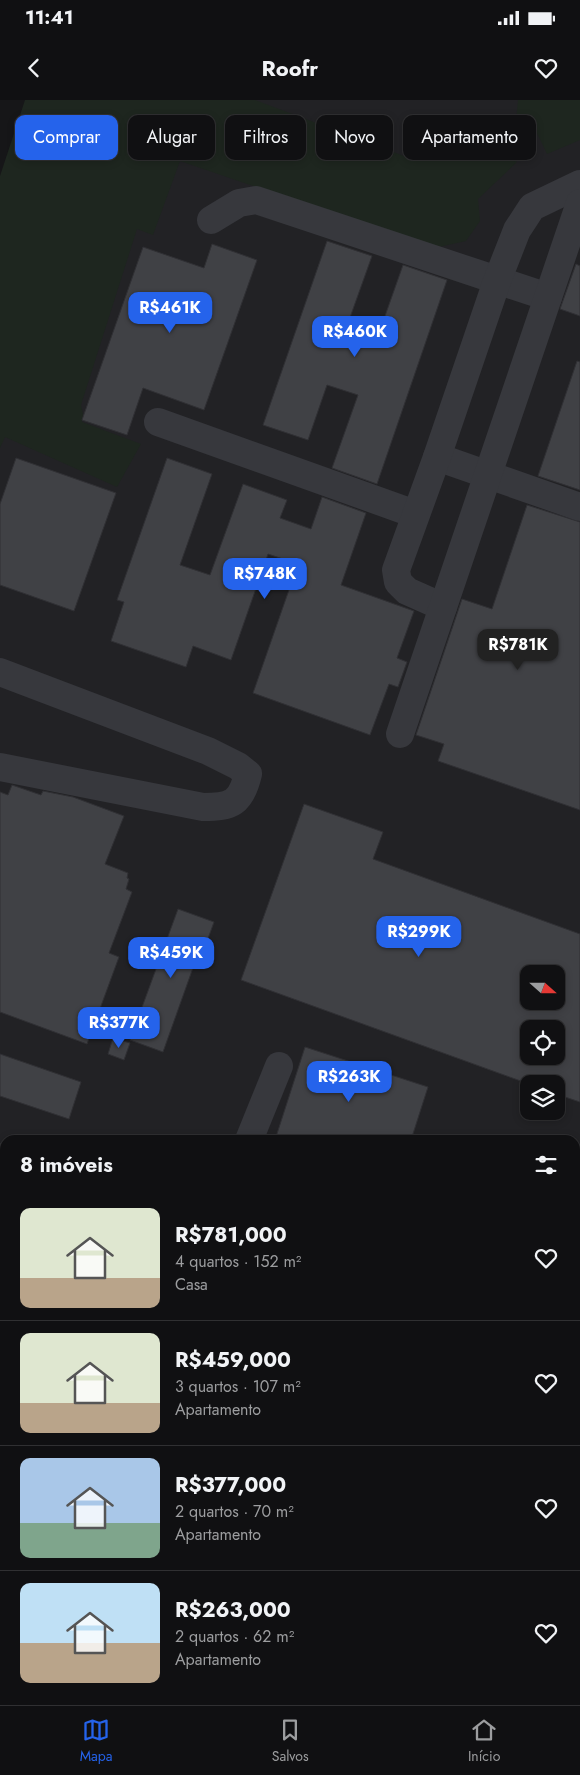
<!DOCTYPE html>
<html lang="pt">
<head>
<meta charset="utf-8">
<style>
	:root { --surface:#101012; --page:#1e1e20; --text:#f1f3f6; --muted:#9c9d9f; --line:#303032; --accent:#2563eb }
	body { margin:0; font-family:Jost,sans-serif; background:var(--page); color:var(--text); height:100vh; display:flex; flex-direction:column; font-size:19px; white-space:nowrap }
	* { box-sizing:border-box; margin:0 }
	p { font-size:16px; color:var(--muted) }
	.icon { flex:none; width:28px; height:28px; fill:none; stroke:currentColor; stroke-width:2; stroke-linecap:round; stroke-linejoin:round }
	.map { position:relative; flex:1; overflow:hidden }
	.panel { position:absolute; left:0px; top:1035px; width:580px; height:570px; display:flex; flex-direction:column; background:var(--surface); border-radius:15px 15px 0 0; box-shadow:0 2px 8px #0003,0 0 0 1px var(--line) }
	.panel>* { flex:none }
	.guide { position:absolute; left:15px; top:15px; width:550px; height:45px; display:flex; gap:10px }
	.needle { width:32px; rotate:111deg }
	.buttons { position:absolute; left:520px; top:865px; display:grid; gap:10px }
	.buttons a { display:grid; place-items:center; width:45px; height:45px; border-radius:10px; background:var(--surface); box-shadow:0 2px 8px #0003,0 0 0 1px var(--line); font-size:25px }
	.price { position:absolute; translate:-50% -42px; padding:0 11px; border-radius:10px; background:var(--accent); color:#fff; font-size:16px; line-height:32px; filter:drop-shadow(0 1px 2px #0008) }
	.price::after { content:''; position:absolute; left:50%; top:30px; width:15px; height:11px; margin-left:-8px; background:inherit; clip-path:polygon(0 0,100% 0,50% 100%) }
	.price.active { background:#222; color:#fff }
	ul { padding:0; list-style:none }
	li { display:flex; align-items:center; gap:15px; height:125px; padding:0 20px }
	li+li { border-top:1px solid var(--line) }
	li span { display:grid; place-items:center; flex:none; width:140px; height:100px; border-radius:10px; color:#555 }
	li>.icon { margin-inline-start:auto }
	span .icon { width:60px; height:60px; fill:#fffc; stroke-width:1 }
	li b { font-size:21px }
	h2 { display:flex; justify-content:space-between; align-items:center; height:60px; padding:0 20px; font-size:21px }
	.chip { padding:0 18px; border-radius:10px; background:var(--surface); box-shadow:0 2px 8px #0003,0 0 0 1px var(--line); font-size:18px; line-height:45px }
	.chip.active { background:var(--accent); color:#fff }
	.status { display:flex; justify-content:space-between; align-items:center; height:35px; padding:0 25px; background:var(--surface); direction:ltr }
	.status svg { height:14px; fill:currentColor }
	header { display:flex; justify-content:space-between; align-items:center; height:65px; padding:0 20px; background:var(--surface); font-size:22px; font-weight:700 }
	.menu { display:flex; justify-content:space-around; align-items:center; height:70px; border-top:1px solid var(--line); background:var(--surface); font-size:14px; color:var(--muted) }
	.menu a { display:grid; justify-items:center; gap:2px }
	.menu .active { color:var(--accent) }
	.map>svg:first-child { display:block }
</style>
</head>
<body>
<div class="status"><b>11:41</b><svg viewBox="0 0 49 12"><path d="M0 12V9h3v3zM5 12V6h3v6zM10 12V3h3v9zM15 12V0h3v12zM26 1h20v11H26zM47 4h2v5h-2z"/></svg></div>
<header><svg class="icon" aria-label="back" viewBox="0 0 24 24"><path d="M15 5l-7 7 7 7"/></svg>Roofr<svg class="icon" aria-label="heart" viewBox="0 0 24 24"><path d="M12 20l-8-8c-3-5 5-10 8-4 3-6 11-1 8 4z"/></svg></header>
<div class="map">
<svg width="580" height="1605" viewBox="0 0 580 1605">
	<rect width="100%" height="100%" fill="#161618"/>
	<!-- built -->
	<path fill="#222225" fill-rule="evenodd" d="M 29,0 L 580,0 L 580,1562 L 575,1560 L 575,1040 L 5,1040 L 5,1174 L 0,1173 L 0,84 ZM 529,874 L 556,874 L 556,901 L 529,901 ZM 529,929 L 556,929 L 556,956 L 529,956 ZM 529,984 L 556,984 L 556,1011 L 529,1011 Z"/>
	<!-- green -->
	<g fill="#1e261f">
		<polygon points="25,0 255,0 412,59 443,48 456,26 496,29 493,51 517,62 478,99 480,121 466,141 434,148 180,61 153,135 137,129 81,305 83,314 82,322 141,344 117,387 5,337 0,348 0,76"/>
		<polygon points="518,0 580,0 580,40 547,54 533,25 516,21"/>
	</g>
	<!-- building -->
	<g fill="#404145" stroke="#303034" fill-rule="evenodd">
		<polygon points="327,141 372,156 348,223 379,233 403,165 447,180 377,384 332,368 358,295 327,285 308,340 263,325"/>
		<polygon points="212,144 257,160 204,310 143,288 127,335 82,320 143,147 204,168"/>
		<polygon points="576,164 580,166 580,216 560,209"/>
		<polygon points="577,261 580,262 580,390 538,376"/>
		<polygon points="16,358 116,393 74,511 0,485 0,404"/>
		<polygon points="167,358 212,374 180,465 210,475 243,384 287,400 280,418 311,429 322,397 366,413 341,485 414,511 397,558 407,562 398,587 389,584 370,635 253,593 298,464 268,454 231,560 193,546 186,567 111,541 124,502 117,500"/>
		<polygon points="527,405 580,422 580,710 438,661 444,644 416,635 462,499 492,509"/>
		<polygon points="12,685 41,695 43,691 73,697 124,716 105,764 128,773 127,778 129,779 126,789 132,792 109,853 119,857 87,944 0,912 0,692 8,695"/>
		<path d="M 304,704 L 383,732 L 373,759 L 580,834 L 580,1002 L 556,994 L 556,984 L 529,984 L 241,880 ZM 529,874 L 556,874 L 556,901 L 529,901 ZM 529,929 L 556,929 L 556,956 L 529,956 Z"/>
		<polygon points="178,809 214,822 198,866 194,865 163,952 130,940"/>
		<polygon points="113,938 130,943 124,960 108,954"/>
		<polygon points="305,947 428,987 411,1040 275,1040"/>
		<polygon points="0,954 81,982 69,1019 0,996"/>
	</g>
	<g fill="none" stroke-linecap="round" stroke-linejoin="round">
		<!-- minor -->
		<g stroke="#37383d" stroke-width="28">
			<polyline points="211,120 239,103 256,100 548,197"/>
			<polyline points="158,322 415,414"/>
			<polyline points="437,357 580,407"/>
			<polyline points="443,507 407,491 398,482 396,470 437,357 497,181 517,130 532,107 580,84"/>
			<path d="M 0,572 L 208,651 L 238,666 L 248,674 C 241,703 232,707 203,707 L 0,667"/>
			<polyline points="400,634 580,103"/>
			<polyline points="249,1040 279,966"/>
			<polyline points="0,1057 5,1058"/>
			<polyline points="575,1384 580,1385"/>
			<polyline points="0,1386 5,1388"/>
			<polyline points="575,1583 580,1585"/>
		</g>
	</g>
</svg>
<div class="buttons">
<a><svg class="needle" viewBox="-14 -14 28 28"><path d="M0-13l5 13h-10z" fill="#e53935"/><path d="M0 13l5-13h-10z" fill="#9c9d9f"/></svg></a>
<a><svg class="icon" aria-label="locate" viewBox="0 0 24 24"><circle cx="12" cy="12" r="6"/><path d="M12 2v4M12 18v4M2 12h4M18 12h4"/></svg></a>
<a><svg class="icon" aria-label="layers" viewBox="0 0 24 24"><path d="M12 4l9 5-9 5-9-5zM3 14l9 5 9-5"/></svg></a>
</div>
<b class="price" style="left:170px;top:234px">R$461K</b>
<b class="price" style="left:355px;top:258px">R$460K</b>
<b class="price" style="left:265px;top:500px">R$748K</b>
<b class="price active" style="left:518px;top:571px">R$781K</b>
<b class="price" style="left:419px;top:858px">R$299K</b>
<b class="price" style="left:171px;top:879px">R$459K</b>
<b class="price" style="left:119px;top:949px">R$377K</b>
<b class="price" style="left:349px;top:1003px">R$263K</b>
<div class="guide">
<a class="chip active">Comprar</a>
<a class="chip">Alugar</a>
<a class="chip">Filtros</a>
<a class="chip">Novo</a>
<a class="chip">Apartamento</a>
</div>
<section class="panel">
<h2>8 imóveis<svg class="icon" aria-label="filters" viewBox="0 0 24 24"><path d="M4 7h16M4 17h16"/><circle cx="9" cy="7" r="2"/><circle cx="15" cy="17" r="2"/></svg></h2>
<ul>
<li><span style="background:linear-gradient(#dfe7d0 70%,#b9a48a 0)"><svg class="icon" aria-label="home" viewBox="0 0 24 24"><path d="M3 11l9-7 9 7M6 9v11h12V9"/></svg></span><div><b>R$781,000</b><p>4 quartos · 152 m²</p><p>Casa</p></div><svg class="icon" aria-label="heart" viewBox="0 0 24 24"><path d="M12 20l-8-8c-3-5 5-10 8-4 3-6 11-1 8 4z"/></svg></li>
<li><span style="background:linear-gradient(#dfe7d0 70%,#b9a48a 0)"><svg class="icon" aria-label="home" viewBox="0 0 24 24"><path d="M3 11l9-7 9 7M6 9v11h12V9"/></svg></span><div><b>R$459,000</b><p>3 quartos · 107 m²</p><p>Apartamento</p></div><svg class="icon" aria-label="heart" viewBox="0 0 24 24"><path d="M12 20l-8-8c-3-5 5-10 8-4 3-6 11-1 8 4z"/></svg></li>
<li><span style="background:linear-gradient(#a9c7e8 65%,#7fa58c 0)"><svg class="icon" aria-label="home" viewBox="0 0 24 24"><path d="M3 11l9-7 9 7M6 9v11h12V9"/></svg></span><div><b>R$377,000</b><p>2 quartos · 70 m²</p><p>Apartamento</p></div><svg class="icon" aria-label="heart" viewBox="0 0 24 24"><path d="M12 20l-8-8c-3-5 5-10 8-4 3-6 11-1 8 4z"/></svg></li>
<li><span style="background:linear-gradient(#bfe0f5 60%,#b9a48a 0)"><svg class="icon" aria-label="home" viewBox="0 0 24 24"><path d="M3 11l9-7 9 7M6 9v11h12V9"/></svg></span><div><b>R$263,000</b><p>2 quartos · 62 m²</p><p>Apartamento</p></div><svg class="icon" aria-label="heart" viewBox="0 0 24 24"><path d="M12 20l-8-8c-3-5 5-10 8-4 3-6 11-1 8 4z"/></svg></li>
</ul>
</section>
</div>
<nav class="menu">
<a class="active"><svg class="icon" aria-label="map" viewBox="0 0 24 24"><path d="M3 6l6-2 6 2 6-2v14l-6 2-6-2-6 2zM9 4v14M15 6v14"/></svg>Mapa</a>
<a><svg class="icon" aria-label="saved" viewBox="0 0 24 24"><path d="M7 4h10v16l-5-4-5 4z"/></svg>Salvos</a>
<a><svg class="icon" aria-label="home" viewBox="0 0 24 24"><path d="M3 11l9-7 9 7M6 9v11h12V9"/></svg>Início</a>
</nav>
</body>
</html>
